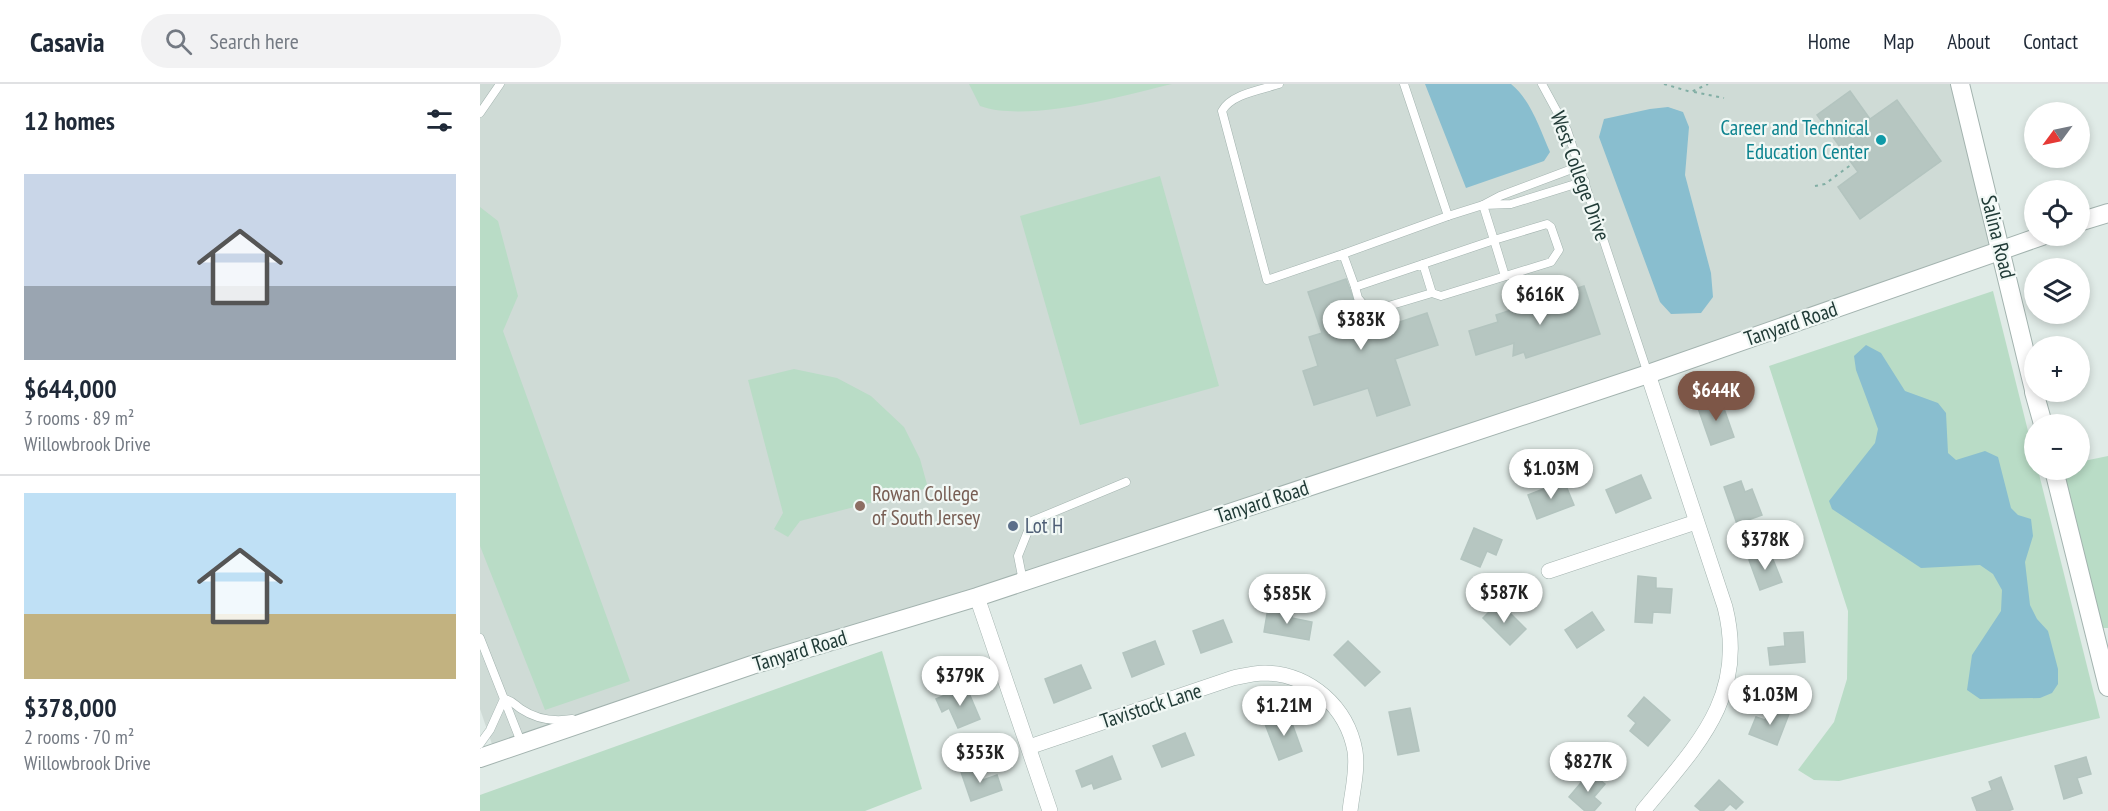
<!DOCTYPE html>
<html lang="en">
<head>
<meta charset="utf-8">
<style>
	:root { --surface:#fff; --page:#f2f2f3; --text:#1f2937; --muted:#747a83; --line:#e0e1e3; --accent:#7d5647 }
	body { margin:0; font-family:"PT Sans Narrow",sans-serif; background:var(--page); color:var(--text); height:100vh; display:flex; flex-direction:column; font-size:22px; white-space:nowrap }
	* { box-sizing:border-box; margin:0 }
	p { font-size:20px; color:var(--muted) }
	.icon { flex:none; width:33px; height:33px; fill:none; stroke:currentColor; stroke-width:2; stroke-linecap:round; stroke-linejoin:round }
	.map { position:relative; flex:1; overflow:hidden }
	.drawer { display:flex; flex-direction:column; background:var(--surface); width:480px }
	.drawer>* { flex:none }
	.needle { width:39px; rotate:237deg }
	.tools { position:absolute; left:1544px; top:18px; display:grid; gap:12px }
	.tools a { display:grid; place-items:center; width:66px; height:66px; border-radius:50%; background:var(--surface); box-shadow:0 3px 9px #0003; font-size:30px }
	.price { position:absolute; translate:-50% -51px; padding:0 14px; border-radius:21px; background:#fff; color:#222; font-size:20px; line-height:39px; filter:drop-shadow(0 2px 3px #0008) }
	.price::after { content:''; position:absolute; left:50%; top:36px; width:18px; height:14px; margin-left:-9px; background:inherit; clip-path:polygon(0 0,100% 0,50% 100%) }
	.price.on { background:var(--accent); color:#fff }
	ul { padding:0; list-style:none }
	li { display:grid; align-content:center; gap:12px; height:318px; padding:0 24px }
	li+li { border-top:2px solid var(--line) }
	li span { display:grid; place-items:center; height:186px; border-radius:0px; color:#555 }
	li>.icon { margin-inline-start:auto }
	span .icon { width:108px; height:108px; fill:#fffc; stroke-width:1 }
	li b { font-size:26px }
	h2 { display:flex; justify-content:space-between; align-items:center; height:72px; padding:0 24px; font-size:26px }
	header { display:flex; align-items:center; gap:36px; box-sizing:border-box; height:84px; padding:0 30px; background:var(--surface); border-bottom:2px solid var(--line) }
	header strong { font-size:28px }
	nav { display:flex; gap:33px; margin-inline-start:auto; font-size:21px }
	.search { width:420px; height:54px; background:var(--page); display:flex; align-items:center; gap:15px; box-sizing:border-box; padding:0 21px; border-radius:33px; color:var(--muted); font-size:22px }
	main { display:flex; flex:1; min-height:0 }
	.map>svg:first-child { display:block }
</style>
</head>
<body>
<header>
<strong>Casavia</strong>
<div class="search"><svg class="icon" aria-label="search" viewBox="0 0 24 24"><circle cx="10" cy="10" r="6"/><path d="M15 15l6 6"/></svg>Search here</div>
<nav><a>Home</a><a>Map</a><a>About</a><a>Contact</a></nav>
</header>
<main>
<section class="drawer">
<h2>12 homes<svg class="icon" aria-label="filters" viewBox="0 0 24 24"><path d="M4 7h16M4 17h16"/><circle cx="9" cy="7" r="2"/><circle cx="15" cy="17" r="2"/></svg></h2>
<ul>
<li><span style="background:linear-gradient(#c9d6e8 60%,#9aa5b1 0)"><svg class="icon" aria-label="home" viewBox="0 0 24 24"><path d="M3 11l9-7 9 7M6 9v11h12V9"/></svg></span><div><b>$644,000</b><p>3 rooms · 89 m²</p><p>Willowbrook Drive</p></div></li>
<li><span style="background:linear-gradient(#bfe0f5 65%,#c2b280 0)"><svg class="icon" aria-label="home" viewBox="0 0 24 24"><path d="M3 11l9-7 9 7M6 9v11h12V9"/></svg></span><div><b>$378,000</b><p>2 rooms · 70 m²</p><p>Willowbrook Drive</p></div></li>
</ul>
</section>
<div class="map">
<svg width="1628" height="727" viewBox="0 0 1628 727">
	<rect width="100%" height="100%" fill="#e0ebe7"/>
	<!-- built -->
	<polygon fill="#cfdbd6" points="0,0 1480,0 1521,166 15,669 0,625"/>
	<!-- green -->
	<g fill="#b9dcc6">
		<path d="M 489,0 L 692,0 C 642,12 548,39 500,22 Z"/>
		<polygon points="680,92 739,302 600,341 540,132"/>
		<polygon points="0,123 18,137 38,212 23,247 150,597 65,626 0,462"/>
		<polygon points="1513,207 1554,371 1554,386 1558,386 1620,634 1359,697 1334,696 1318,686 1354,638 1367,595 1368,527 1289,282"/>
		<polygon points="314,285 357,294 391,312 424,343 440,375 448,404 320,437 308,453 294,445 303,429 268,296"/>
		<polygon points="1628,372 1628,544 1619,544 1577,386 1599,386 1599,378"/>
		<polygon points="402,567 442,705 385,727 0,727 0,711"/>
	</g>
	<!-- water -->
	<g fill="#89becf">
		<path d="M 945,0 L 1031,0 C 1051,16 1060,46 1070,68 L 1064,77 L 986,104 Z"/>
		<polygon points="1188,23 1203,28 1209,43 1205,91 1231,189 1233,213 1221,229 1191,230 1180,218 1119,53 1124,35 1170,25"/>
		<polygon points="1386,261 1401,269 1425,307 1458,319 1466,329 1468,369 1476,376 1505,367 1518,373 1531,424 1538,431 1551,435 1553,452 1545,478 1550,521 1557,535 1568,547 1578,585 1578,600 1572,609 1560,614 1500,615 1487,606 1492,571 1521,527 1522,506 1513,490 1500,481 1441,484 1352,425 1349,417 1395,359 1398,345 1376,286 1374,272"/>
	</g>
	<!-- building -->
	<g fill="#b6c6c1" stroke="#b3c4bf" stroke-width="1.5">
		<polygon points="1370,7 1390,35 1417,16 1461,77 1380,135 1358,103 1378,88 1337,31"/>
		<polygon points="866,195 886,249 947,229 958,261 915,275 930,321 897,332 888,304 834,321 823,287 838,282 829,253 842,249 828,208"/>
		<polygon points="1104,202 1120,250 1046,274 1044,268 1033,272 1034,259 996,271 989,247 1018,238 1016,231"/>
		<polygon points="1241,316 1254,353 1231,361 1218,324"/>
		<polygon points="1161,391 1171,414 1136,429 1126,406"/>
		<polygon points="1084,397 1094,421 1057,435 1048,411"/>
		<polygon points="1261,397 1265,408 1272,405 1282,431 1257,440 1244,403"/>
		<polygon points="994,444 1022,456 1016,471 1007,467 1000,483 981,475"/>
		<polygon points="1290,468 1302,498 1280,506 1269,476"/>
		<polygon points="1158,492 1176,494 1176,504 1192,505 1190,529 1173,528 1172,539 1155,538"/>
		<polygon points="1019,518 1046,545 1030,561 1003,534"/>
		<polygon points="788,524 813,528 812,534 832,538 829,556 784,548"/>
		<polygon points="1112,528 1124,546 1097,564 1085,546"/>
		<polygon points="743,536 752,558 721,569 713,547"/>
		<polygon points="1323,548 1325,578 1290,581 1288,564 1305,562 1304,549"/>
		<polygon points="675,557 684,580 652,593 643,569"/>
		<polygon points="868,557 900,588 885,602 854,571"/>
		<polygon points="601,581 611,604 574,619 565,595"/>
		<polygon points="486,602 500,635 478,644 469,624 462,628 456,615"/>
		<polygon points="1164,613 1190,636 1168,662 1150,647 1156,639 1148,632"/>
		<polygon points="1291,622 1309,630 1297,661 1269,650 1276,633 1285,636"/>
		<polygon points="930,624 939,667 918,671 909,628"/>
		<polygon points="809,631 822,667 799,676 785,640"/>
		<polygon points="705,649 714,671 682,683 673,662"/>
		<polygon points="632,672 641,695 614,705 612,699 602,703 596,687"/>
		<polygon points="1606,673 1611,690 1597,694 1602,709 1584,715 1575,682"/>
		<polygon points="498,682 503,696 517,691 522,706 491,717 481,688"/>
		<polygon points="1110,688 1125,700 1114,713 1121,719 1114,727 1105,727 1089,713"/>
		<polygon points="1521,693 1533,725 1528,727 1497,727 1492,714 1512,706 1509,698"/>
		<polygon points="1239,696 1263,718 1256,725 1250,720 1243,727 1221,727 1215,722"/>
	</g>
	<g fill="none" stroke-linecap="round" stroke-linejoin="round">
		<defs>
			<g id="service">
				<path d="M 799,0 C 781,6 751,10 742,27 L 787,196 L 863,170 L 875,203 L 943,180 L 952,209 L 961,212 L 1071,178 L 1079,166 L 1071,143 L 1067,140 L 1014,156 L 1003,121 L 968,132 L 924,0"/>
				<polyline points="1062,0 1087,46 1168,290"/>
				<polyline points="0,29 20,0"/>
				<polyline points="1100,82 1020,112 1003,121 1031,120 1105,97"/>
				<polyline points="863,170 968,132"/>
				<polyline points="943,180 1014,156 1025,192"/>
				<polyline points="875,203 878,214 883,220"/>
				<polyline points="895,226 952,209"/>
				<polyline points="543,497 538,472 552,437 646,398"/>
				<polyline points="0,554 41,658"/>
				<path d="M 24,615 C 32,616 35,621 41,625 C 56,635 74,638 92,635"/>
				<polyline points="0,660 10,646 24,615"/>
			</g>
			<g id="minor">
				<polyline points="1069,487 1216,438"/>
				<polyline points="497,513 570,727"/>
				<path d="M 549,663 L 753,594 C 763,592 774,589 785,589 C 830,590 867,623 875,667 C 878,686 872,708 870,727"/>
				<path d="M 1163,727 C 1215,663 1268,614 1245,523 L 1168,290"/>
			</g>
			<g id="tertiary">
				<polyline points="1480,0 1554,306"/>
				<polyline points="1599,138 1628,129"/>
				<polyline points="1554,308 1563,340"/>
				<polyline points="1574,386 1628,603"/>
				<polyline points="0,674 272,581 497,513 1168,290 1562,152"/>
			</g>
		</defs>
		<!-- service casing -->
		<use href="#service" stroke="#a3b3af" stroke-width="9"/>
		<!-- minor casing -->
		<use href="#minor" stroke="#a3b3af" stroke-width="16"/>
		<!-- tertiary casing -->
		<use href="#tertiary" stroke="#a3b3af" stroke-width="20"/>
		<!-- path -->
		<g stroke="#81aea4" stroke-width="2" stroke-dasharray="3 4.5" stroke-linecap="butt">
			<polyline points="1184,0 1211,8 1228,0"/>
			<polyline points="1214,8 1244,14"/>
			<polyline points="1335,102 1345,100 1372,80"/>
		</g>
		<!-- service -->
		<use href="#service" stroke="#fff" stroke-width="8"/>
		<!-- minor -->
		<use href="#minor" stroke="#fff" stroke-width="15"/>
		<!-- tertiary -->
		<use href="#tertiary" stroke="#fff" stroke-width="18"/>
	</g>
	<!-- markers -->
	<circle fill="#0f9aa8" stroke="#f1f8f5" stroke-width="2" cx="1401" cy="56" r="6"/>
	<circle fill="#8d6e63" stroke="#f1f8f5" stroke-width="2" cx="380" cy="422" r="6"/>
	<circle fill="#5c6f8a" stroke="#f1f8f5" stroke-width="2" cx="533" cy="442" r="6"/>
	<g text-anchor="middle" stroke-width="4.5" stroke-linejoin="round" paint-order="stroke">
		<!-- culture labels -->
		<g font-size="21" fill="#0d838f" stroke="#f1f8f5" text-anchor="end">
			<text x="1389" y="51">Career and Technical<tspan x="1389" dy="24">Education Center</tspan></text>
		</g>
		<!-- street labels -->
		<g font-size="21" fill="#213b37" stroke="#f1f8f5">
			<text transform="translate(1100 92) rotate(70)" y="7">West College Drive</text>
			<text transform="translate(1518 153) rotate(76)" y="7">Salina Road</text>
			<text transform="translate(1311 240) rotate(-19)" y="7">Tanyard Road</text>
			<text transform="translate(782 418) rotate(-18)" y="7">Tanyard Road</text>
			<text transform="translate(320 567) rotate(-17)" y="7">Tanyard Road</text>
			<text transform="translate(671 622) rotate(-18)" y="7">Tavistock Lane</text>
		</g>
		<!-- education labels -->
		<g font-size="21" fill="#785e54" stroke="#f1f8f5" text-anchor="start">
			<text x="392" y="417">Rowan College<tspan x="392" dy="24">of South Jersey</tspan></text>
		</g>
		<!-- service labels -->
		<g font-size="21" fill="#4e5e75" stroke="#f1f8f5" text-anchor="start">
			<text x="545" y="449">Lot H</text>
		</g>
	</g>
</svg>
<div class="tools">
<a><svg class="needle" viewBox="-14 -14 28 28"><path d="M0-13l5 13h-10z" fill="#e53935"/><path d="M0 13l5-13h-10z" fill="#747a83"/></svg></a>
<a><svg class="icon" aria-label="locate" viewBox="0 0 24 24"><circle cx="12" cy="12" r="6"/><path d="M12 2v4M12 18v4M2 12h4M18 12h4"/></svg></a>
<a><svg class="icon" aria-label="layers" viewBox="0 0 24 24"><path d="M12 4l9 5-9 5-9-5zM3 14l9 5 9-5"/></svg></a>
<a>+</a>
<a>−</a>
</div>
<b class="price" style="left:1060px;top:242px">$616K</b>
<b class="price" style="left:881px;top:267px">$383K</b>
<b class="price on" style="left:1236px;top:338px">$644K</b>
<b class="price" style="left:1071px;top:416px">$1.03M</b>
<b class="price" style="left:1285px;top:487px">$378K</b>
<b class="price" style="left:1024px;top:540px">$587K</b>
<b class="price" style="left:807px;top:541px">$585K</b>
<b class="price" style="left:480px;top:623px">$379K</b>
<b class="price" style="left:1290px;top:642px">$1.03M</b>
<b class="price" style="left:804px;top:653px">$1.21M</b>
<b class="price" style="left:500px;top:700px">$353K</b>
<b class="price" style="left:1108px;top:709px">$827K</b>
</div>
</main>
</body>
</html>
